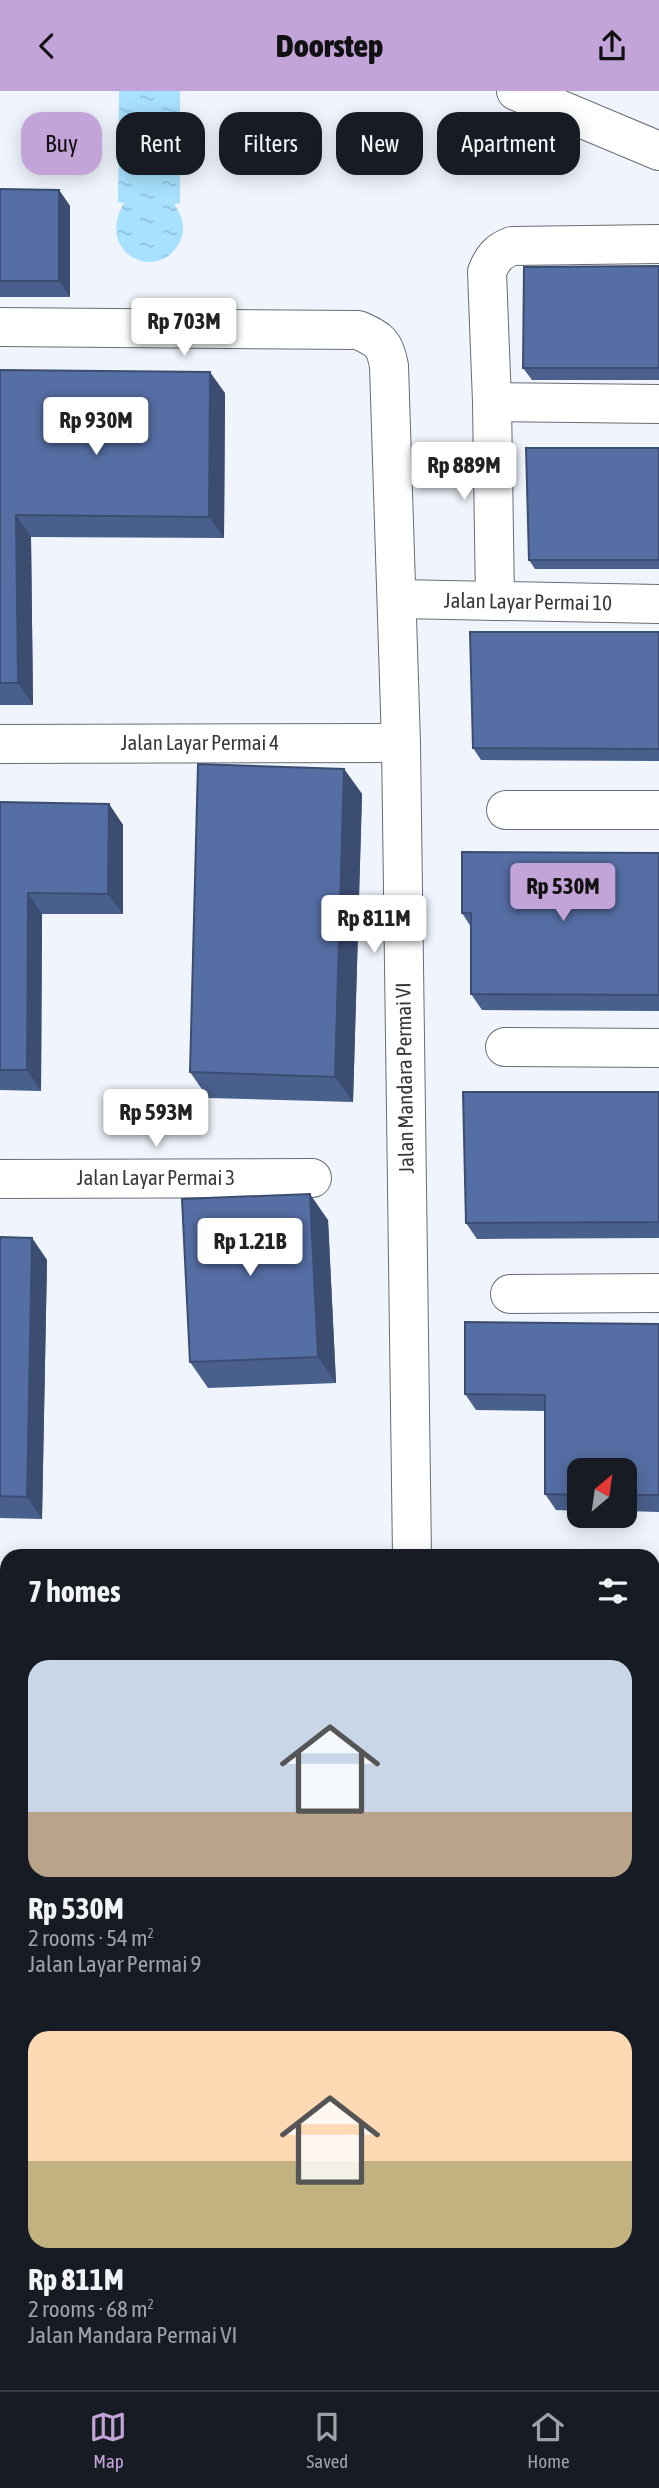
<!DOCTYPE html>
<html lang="en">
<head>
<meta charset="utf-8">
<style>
	:root { --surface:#171b24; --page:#242831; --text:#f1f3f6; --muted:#9ea1a6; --line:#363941; --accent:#c3a4d9 }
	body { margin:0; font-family:"Asap Condensed",sans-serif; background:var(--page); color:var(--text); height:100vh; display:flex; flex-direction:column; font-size:26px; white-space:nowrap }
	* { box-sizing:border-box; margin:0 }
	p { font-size:23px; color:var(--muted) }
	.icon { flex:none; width:38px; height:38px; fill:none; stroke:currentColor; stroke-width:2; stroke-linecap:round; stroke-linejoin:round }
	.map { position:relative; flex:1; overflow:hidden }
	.drawer { position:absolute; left:0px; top:1458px; width:660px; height:842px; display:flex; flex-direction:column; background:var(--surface); border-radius:21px 21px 0 0; box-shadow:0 4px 18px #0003 }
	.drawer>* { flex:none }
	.hud { position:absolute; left:21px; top:21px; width:618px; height:63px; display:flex; gap:14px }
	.needle { width:46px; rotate:29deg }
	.fabs { position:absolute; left:567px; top:1367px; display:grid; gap:14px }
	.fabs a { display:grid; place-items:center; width:70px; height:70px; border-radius:14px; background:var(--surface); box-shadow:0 4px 18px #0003; font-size:35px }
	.price { position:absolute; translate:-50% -60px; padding:0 16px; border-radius:7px; background:#fff; color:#222; font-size:23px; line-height:46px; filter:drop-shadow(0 2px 4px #0008) }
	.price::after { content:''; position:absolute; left:50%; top:42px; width:21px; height:16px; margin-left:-10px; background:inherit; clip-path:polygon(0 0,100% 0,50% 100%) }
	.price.current { background:var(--accent); color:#111 }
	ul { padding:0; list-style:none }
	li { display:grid; align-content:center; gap:14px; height:371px; padding:0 28px }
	li span { display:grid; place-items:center; height:217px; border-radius:21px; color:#555 }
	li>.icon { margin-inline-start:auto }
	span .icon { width:126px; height:126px; fill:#fffc; stroke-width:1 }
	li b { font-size:30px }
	h2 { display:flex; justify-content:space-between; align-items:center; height:84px; padding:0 28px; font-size:30px }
	.tag { padding:0 24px; border-radius:21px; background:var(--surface); box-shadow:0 4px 18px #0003; font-size:24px; line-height:63px }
	.tag.current { background:var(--accent); color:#111 }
	header { display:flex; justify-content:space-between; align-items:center; height:91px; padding:0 28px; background:var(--accent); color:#111; font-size:32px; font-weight:800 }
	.tabs { display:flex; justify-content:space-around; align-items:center; height:98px; border-top:2px solid var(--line); background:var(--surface); font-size:19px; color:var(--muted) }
	.tabs a { display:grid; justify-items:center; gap:4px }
	.tabs .current { color:var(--accent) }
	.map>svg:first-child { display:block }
</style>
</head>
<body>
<header><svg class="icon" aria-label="back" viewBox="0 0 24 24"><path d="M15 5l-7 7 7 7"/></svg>Doorstep<svg class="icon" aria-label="share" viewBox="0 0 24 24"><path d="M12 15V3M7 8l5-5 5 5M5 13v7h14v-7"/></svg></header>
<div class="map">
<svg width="659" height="2299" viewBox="0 0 659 2299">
	<defs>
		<pattern id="water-ripples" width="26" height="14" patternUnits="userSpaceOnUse" patternTransform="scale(1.75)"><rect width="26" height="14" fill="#a7e1fd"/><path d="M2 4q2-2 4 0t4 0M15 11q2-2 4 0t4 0" fill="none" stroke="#90c2da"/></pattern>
	</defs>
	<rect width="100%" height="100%" fill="#f0f5fd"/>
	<!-- water -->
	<path fill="url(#water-ripples)" d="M 119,0 L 180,0 L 180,112 L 174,113 C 183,126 187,139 178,154 C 155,192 95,161 124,112 L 118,111 Z"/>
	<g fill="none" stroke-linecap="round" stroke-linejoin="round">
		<defs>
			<g id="street">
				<path d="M 0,236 L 358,239 C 379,248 385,252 389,275 L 401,652 L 412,1465"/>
				<polyline points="492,311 659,313"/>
				<polyline points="398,508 659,513"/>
				<path d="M 495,510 L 492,311 L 487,181 C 492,168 498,160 512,155 L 659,153"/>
				<polyline points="0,653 401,652"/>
				<polyline points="506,719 659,719"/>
				<polyline points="505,956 659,957"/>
				<polyline points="0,1088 312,1087"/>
				<polyline points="510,1203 659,1202"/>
				<polyline points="653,1496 659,1496"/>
				<polyline points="0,1515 7,1515"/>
				<polyline points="653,1936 659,1936"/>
				<polyline points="390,2299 390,2292"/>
			</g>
			<polyline id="secondary" points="516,0 659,60"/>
		</defs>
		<!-- street casing -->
		<use href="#street" stroke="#696c74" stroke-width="40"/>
		<!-- secondary casing -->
		<use href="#secondary" stroke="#696c74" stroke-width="40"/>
		<!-- street -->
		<use href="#street" stroke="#fff" stroke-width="38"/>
		<!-- secondary -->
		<use href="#secondary" stroke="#fff" stroke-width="38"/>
	</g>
	<!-- wall -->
	<g fill="#495f8c">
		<polygon points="0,98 59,99 70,115 70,206 0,206"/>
		<polygon points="659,175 659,289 532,289 523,277"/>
		<polygon points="0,279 225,302 224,447 31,446 33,614 0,614"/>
		<polygon points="659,357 659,478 535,478 529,469"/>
		<polygon points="659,541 659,670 481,669 473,657"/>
		<polygon points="344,678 362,703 353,1011 208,1007 190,981"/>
		<polygon points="0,711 109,713 123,734 123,823 42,823 41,1000 0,999"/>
		<polygon points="659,762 659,920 482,919 471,903 471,836 462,822"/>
		<polygon points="659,1001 659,1147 477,1148 466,1132"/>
		<polygon points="328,1129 336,1292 208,1297 190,1271"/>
		<polygon points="0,1146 32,1147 47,1169 42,1428 0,1427"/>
		<polygon points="659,1233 659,1421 625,1420 625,1379 579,1379 579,1420 556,1419 545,1403 545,1320 476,1319 465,1303"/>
		<rect x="653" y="1545" width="6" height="164"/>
		<rect x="0" y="1691" width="7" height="212"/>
	</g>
	<!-- shaded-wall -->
	<g fill="#3c4d72">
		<polygon points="59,99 70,115 70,206 59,190"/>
		<polygon points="210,281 225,302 224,447 209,426"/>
		<polygon points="16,424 31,446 33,614 18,592"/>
		<polygon points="344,678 362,703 353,1011 335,986"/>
		<polygon points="109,713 123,734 123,823 108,803"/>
		<polygon points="28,802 42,823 41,1000 27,979"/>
		<polygon points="310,1103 328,1129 336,1292 318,1266"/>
		<polygon points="32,1147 47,1169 42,1428 27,1406"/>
		<rect x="30" y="2292" width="19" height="7"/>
		<rect x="309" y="2292" width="19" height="7"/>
	</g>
	<!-- building -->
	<g fill="#556ea3" stroke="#3c4d72" stroke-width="2">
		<polygon points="0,98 59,99 59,190 0,190"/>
		<polygon points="659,175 659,277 523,277 524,176"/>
		<polygon points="0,279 210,281 209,426 16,424 18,592 0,592"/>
		<polygon points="526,357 659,357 659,469 529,469"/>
		<polygon points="470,541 659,541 659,658 473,657"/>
		<polygon points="198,673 344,678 335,986 190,981"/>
		<polygon points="0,711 109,713 108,803 28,802 27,979 0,979"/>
		<polygon points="462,761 659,762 659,904 471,903 471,822 462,822"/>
		<polygon points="463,1001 659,1001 659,1131 466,1132"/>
		<polygon points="310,1103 318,1266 190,1271 182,1108"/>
		<polygon points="0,1146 32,1147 27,1406 0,1405"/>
		<polygon points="465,1231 659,1233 659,1404 625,1404 625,1379 579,1379 579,1404 545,1403 545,1304 465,1303"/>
		<rect x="653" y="1545" width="6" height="142"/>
		<rect x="0" y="1691" width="7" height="187"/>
		<polygon points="0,1950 7,1950 7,2292 30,2292 30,2299 0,2299"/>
		<polygon points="653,2202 659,2202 659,2299 484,2299 484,2292 653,2292"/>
		<rect x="156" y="2292" width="153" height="7"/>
	</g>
	<g text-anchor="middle" stroke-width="7" stroke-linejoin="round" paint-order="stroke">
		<!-- street labels -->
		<g font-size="21" fill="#37393c" stroke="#fff">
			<text transform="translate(528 511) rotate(1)" y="7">Jalan Layar Permai 10</text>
			<text x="200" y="659">Jalan Layar Permai 4</text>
			<text transform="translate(405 987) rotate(-91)" y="7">Jalan Mandara Permai VI</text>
			<text x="156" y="1094">Jalan Layar Permai 3</text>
		</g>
	</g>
</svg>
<div class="fabs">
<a><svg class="needle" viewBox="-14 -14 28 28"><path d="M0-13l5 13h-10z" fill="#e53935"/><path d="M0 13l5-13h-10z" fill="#9ea1a6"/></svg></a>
</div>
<b class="price" style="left:184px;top:267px">Rp 703M</b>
<b class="price" style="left:96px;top:366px">Rp 930M</b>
<b class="price" style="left:464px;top:411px">Rp 889M</b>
<b class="price current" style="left:563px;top:832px">Rp 530M</b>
<b class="price" style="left:374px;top:864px">Rp 811M</b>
<b class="price" style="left:156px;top:1058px">Rp 593M</b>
<b class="price" style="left:250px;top:1187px">Rp 1.21B</b>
<div class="hud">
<a class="tag current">Buy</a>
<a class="tag">Rent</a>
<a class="tag">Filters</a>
<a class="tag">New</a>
<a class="tag">Apartment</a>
</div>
<section class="drawer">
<h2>7 homes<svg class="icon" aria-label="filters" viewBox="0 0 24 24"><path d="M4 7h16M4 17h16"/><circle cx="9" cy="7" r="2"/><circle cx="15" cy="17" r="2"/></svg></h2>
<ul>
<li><span style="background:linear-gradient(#c9d6e8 70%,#b9a48a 0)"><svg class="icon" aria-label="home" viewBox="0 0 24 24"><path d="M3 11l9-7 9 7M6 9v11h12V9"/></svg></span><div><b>Rp 530M</b><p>2 rooms · 54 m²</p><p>Jalan Layar Permai 9</p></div></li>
<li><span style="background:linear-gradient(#ffd9b3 60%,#c2b280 0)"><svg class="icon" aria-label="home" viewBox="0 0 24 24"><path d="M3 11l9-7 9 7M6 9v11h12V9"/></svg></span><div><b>Rp 811M</b><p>2 rooms · 68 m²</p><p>Jalan Mandara Permai VI</p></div></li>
</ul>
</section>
</div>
<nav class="tabs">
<a class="current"><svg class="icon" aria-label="map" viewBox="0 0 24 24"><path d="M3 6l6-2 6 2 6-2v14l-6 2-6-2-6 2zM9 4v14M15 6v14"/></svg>Map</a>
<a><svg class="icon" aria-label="saved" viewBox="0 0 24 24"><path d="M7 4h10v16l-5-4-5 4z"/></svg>Saved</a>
<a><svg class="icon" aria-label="home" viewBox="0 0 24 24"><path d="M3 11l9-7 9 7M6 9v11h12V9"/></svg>Home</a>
</nav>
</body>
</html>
